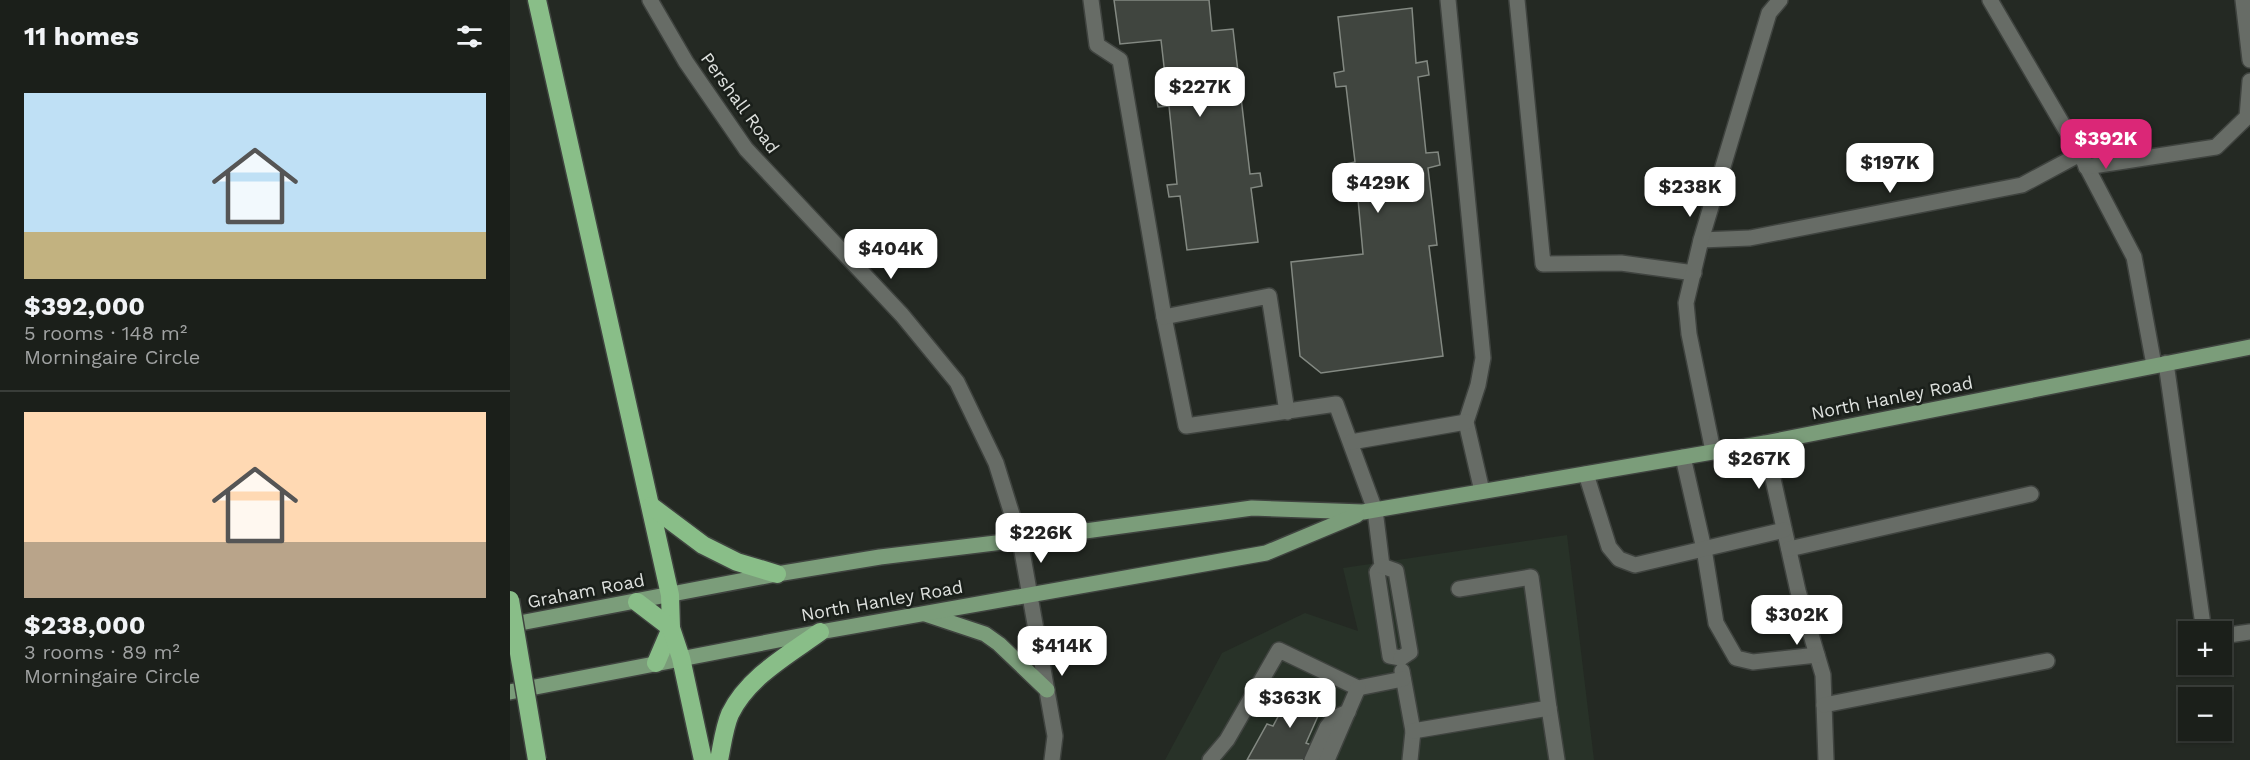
<!DOCTYPE html>
<html lang="en">
<head>
<meta charset="utf-8">
<style>
	:root { --surface:#1b1f1a; --page:#282c27; --text:#f1f3f6; --muted:#a0a2a2; --line:#393d39; --accent:#db2777 }
	body { margin:0; font-family:"Work Sans",sans-serif; background:var(--page); color:var(--text); height:100vh; display:flex; flex-direction:column; font-size:22px; white-space:nowrap }
	* { box-sizing:border-box; margin:0 }
	p { font-size:20px; color:var(--muted) }
	.icon { flex:none; width:33px; height:33px; fill:none; stroke:currentColor; stroke-width:2; stroke-linecap:round; stroke-linejoin:round }
	.map { position:relative; flex:1; overflow:hidden }
	.panel { display:flex; flex-direction:column; background:var(--surface); width:510px }
	.panel>* { flex:none }
	.tools { position:absolute; left:1668px; top:621px; display:grid; gap:12px }
	.tools a { display:grid; place-items:center; width:54px; height:54px; border-radius:0px; background:var(--surface); box-shadow:0 2px 4px #0004,0 0 0 2px var(--line); font-size:30px }
	.price { position:absolute; translate:-50% -51px; padding:0 14px; border-radius:12px; background:#fff; color:#222; font-size:20px; line-height:39px; filter:drop-shadow(0 2px 3px #0008) }
	.price::after { content:''; position:absolute; left:50%; top:36px; width:18px; height:14px; margin-left:-9px; background:inherit; clip-path:polygon(0 0,100% 0,50% 100%) }
	.price.selected { background:var(--accent); color:#fff }
	ul { padding:0; list-style:none }
	li { display:grid; align-content:center; gap:12px; height:318px; padding:0 24px }
	li+li { border-top:2px solid var(--line) }
	li span { display:grid; place-items:center; height:186px; border-radius:0px; color:#555 }
	li>.icon { margin-inline-start:auto }
	span .icon { width:108px; height:108px; fill:#fffc; stroke-width:1 }
	li b { font-size:26px }
	h2 { display:flex; justify-content:space-between; align-items:center; height:72px; padding:0 24px; font-size:26px }
	main { display:flex; flex:1; min-height:0 }
	.map>svg:first-child { display:block }
</style>
</head>
<body>
<main>
<section class="panel">
<h2>11 homes<svg class="icon" aria-label="filters" viewBox="0 0 24 24"><path d="M4 7h16M4 17h16"/><circle cx="9" cy="7" r="2"/><circle cx="15" cy="17" r="2"/></svg></h2>
<ul>
<li><span style="background:linear-gradient(#bfe0f5 75%,#c2b280 0)"><svg class="icon" aria-label="home" viewBox="0 0 24 24"><path d="M3 11l9-7 9 7M6 9v11h12V9"/></svg></span><div><b>$392,000</b><p>5 rooms · 148 m²</p><p>Morningaire Circle</p></div></li>
<li><span style="background:linear-gradient(#ffd9b3 70%,#b9a48a 0)"><svg class="icon" aria-label="home" viewBox="0 0 24 24"><path d="M3 11l9-7 9 7M6 9v11h12V9"/></svg></span><div><b>$238,000</b><p>3 rooms · 89 m²</p><p>Morningaire Circle</p></div></li>
</ul>
</section>
<div class="map">
<svg width="1740" height="760" viewBox="0 0 1740 760">
	<rect width="100%" height="100%" fill="#242923"/>
	<!-- built -->
	<polygon fill="#283228" points="1057,535 1084,760 655,760 712,653 795,613 848,631 833,568"/>
	<!-- building -->
	<g fill="#40453f" stroke="#838982" stroke-width="1.5">
		<polygon points="604,0 699,0 702,31 723,29 740,174 750,173 752,186 741,188 748,242 677,250 670,196 659,197 657,185 667,184 659,106 648,107 646,95 657,93 651,40 610,44"/>
		<polygon points="902,8 906,63 917,61 919,75 908,77 916,153 928,152 930,165 918,168 927,245 919,246 933,356 811,373 790,356 781,262 853,254 846,177 836,177 835,164 845,162 836,86 826,87 824,73 834,71 828,17"/>
		<polygon points="785,685 816,698 796,743 804,746 796,760 737,760 757,724 763,726"/>
	</g>
	<g fill="none" stroke-linecap="round" stroke-linejoin="round">
		<defs>
			<g id="minor">
				<polyline points="140,0 176,62 236,149 392,315 447,382 486,463 510,540 545,736 542,760"/>
				<polyline points="581,0 587,45 610,60 654,317 676,426 826,404 865,510 872,566 867,572 880,656 891,658"/>
				<polyline points="938,0 973,358 968,385 956,422 972,491"/>
				<polyline points="1007,0 1033,264 1111,263 1184,273"/>
				<polyline points="1480,0 1570,154 1624,257 1644,365"/>
				<polyline points="1733,0 1740,60"/>
				<polyline points="1576,167 1706,147 1737,117 1740,81"/>
				<polyline points="1191,240 1240,238 1512,185 1570,154"/>
				<polyline points="654,317 759,296 777,412"/>
				<polyline points="1656,363 1694,632"/>
				<polyline points="841,442 956,422"/>
				<polyline points="1255,443 1288,591 1313,675 1316,760"/>
				<polyline points="1203,451 1179,334 1176,303 1191,240 1259,13 1270,0"/>
				<polyline points="1173,457 1194,549 1206,623 1226,658 1243,662 1307,655"/>
				<polyline points="1076,474 1099,547 1109,559 1125,565 1274,530"/>
				<polyline points="1279,549 1521,494"/>
				<polyline points="872,566 886,571 900,652 891,658"/>
				<polyline points="1712,636 1740,632"/>
				<polyline points="892,671 903,731 900,760"/>
				<polyline points="1314,705 1537,661"/>
				<polyline points="1039,708 1047,760"/>
				<polyline points="903,731 1039,708 1021,577 949,589"/>
				<polyline points="700,760 717,740 769,650 848,688 893,679"/>
				<polyline points="802,760 817,727 824,718 838,712"/>
				<polyline points="817,760 848,688"/>
			</g>
			<g id="major">
				<polyline points="415,614 475,634 489,644 537,690"/>
				<polyline points="0,625 267,574 370,557 510,540 742,508 853,512 1255,443 1740,347"/>
				<polyline points="0,692 310,632 756,553 847,515"/>
			</g>
			<g id="highway">
				<polyline points="27,0 160,595 161,628 146,663"/>
				<polyline points="141,506 193,545 227,562 267,574"/>
				<polyline points="127,602 161,628 171,658 193,760"/>
				<path d="M 209,760 C 212,746 214,728 220,714 C 238,677 278,655 310,632"/>
			</g>
		</defs>
		<!-- minor casing -->
		<use href="#minor" stroke="#3f433f" stroke-width="18"/>
		<!-- major casing -->
		<use href="#major" stroke="#3f433f" stroke-width="18"/>
		<!-- highway casing -->
		<use href="#highway" stroke="#3f433f" stroke-width="21"/>
		<!-- minor -->
		<use href="#minor" stroke="#676c66" stroke-width="15"/>
		<!-- major -->
		<use href="#major" stroke="#7b9d7a" stroke-width="15"/>
		<!-- highway -->
		<use href="#highway" stroke="#89be88" stroke-width="18"/>
		<defs>
			<polyline id="highway-bridge" points="0,600 27,760"/>
		</defs>
		<!-- highway-bridge casing -->
		<use href="#highway-bridge" stroke="#3f433f" stroke-width="21" stroke-linecap="butt"/>
		<!-- highway-bridge -->
		<use href="#highway-bridge" stroke="#89be88" stroke-width="18"/>
	</g>
	<g text-anchor="middle" stroke-width="5" stroke-linejoin="round" paint-order="stroke">
		<!-- street labels -->
		<g font-size="18" fill="#dee1de" stroke="#1a1f1a">
			<text transform="translate(230 103) rotate(54)" y="6">Pershall Road</text>
			<text transform="translate(1382 398) rotate(-11)" y="6">North Hanley Road</text>
			<text transform="translate(76 591) rotate(-11)" y="6">Graham Road</text>
			<text transform="translate(372 601) rotate(-10)" y="6">North Hanley Road</text>
		</g>
	</g>
</svg>
<div class="tools">
<a>+</a>
<a>−</a>
</div>
<b class="price" style="left:690px;top:118px">$227K</b>
<b class="price selected" style="left:1596px;top:170px">$392K</b>
<b class="price" style="left:1380px;top:194px">$197K</b>
<b class="price" style="left:868px;top:214px">$429K</b>
<b class="price" style="left:1180px;top:218px">$238K</b>
<b class="price" style="left:381px;top:280px">$404K</b>
<b class="price" style="left:1249px;top:490px">$267K</b>
<b class="price" style="left:531px;top:564px">$226K</b>
<b class="price" style="left:1287px;top:646px">$302K</b>
<b class="price" style="left:552px;top:677px">$414K</b>
<b class="price" style="left:780px;top:729px">$363K</b>
</div>
</main>
</body>
</html>
